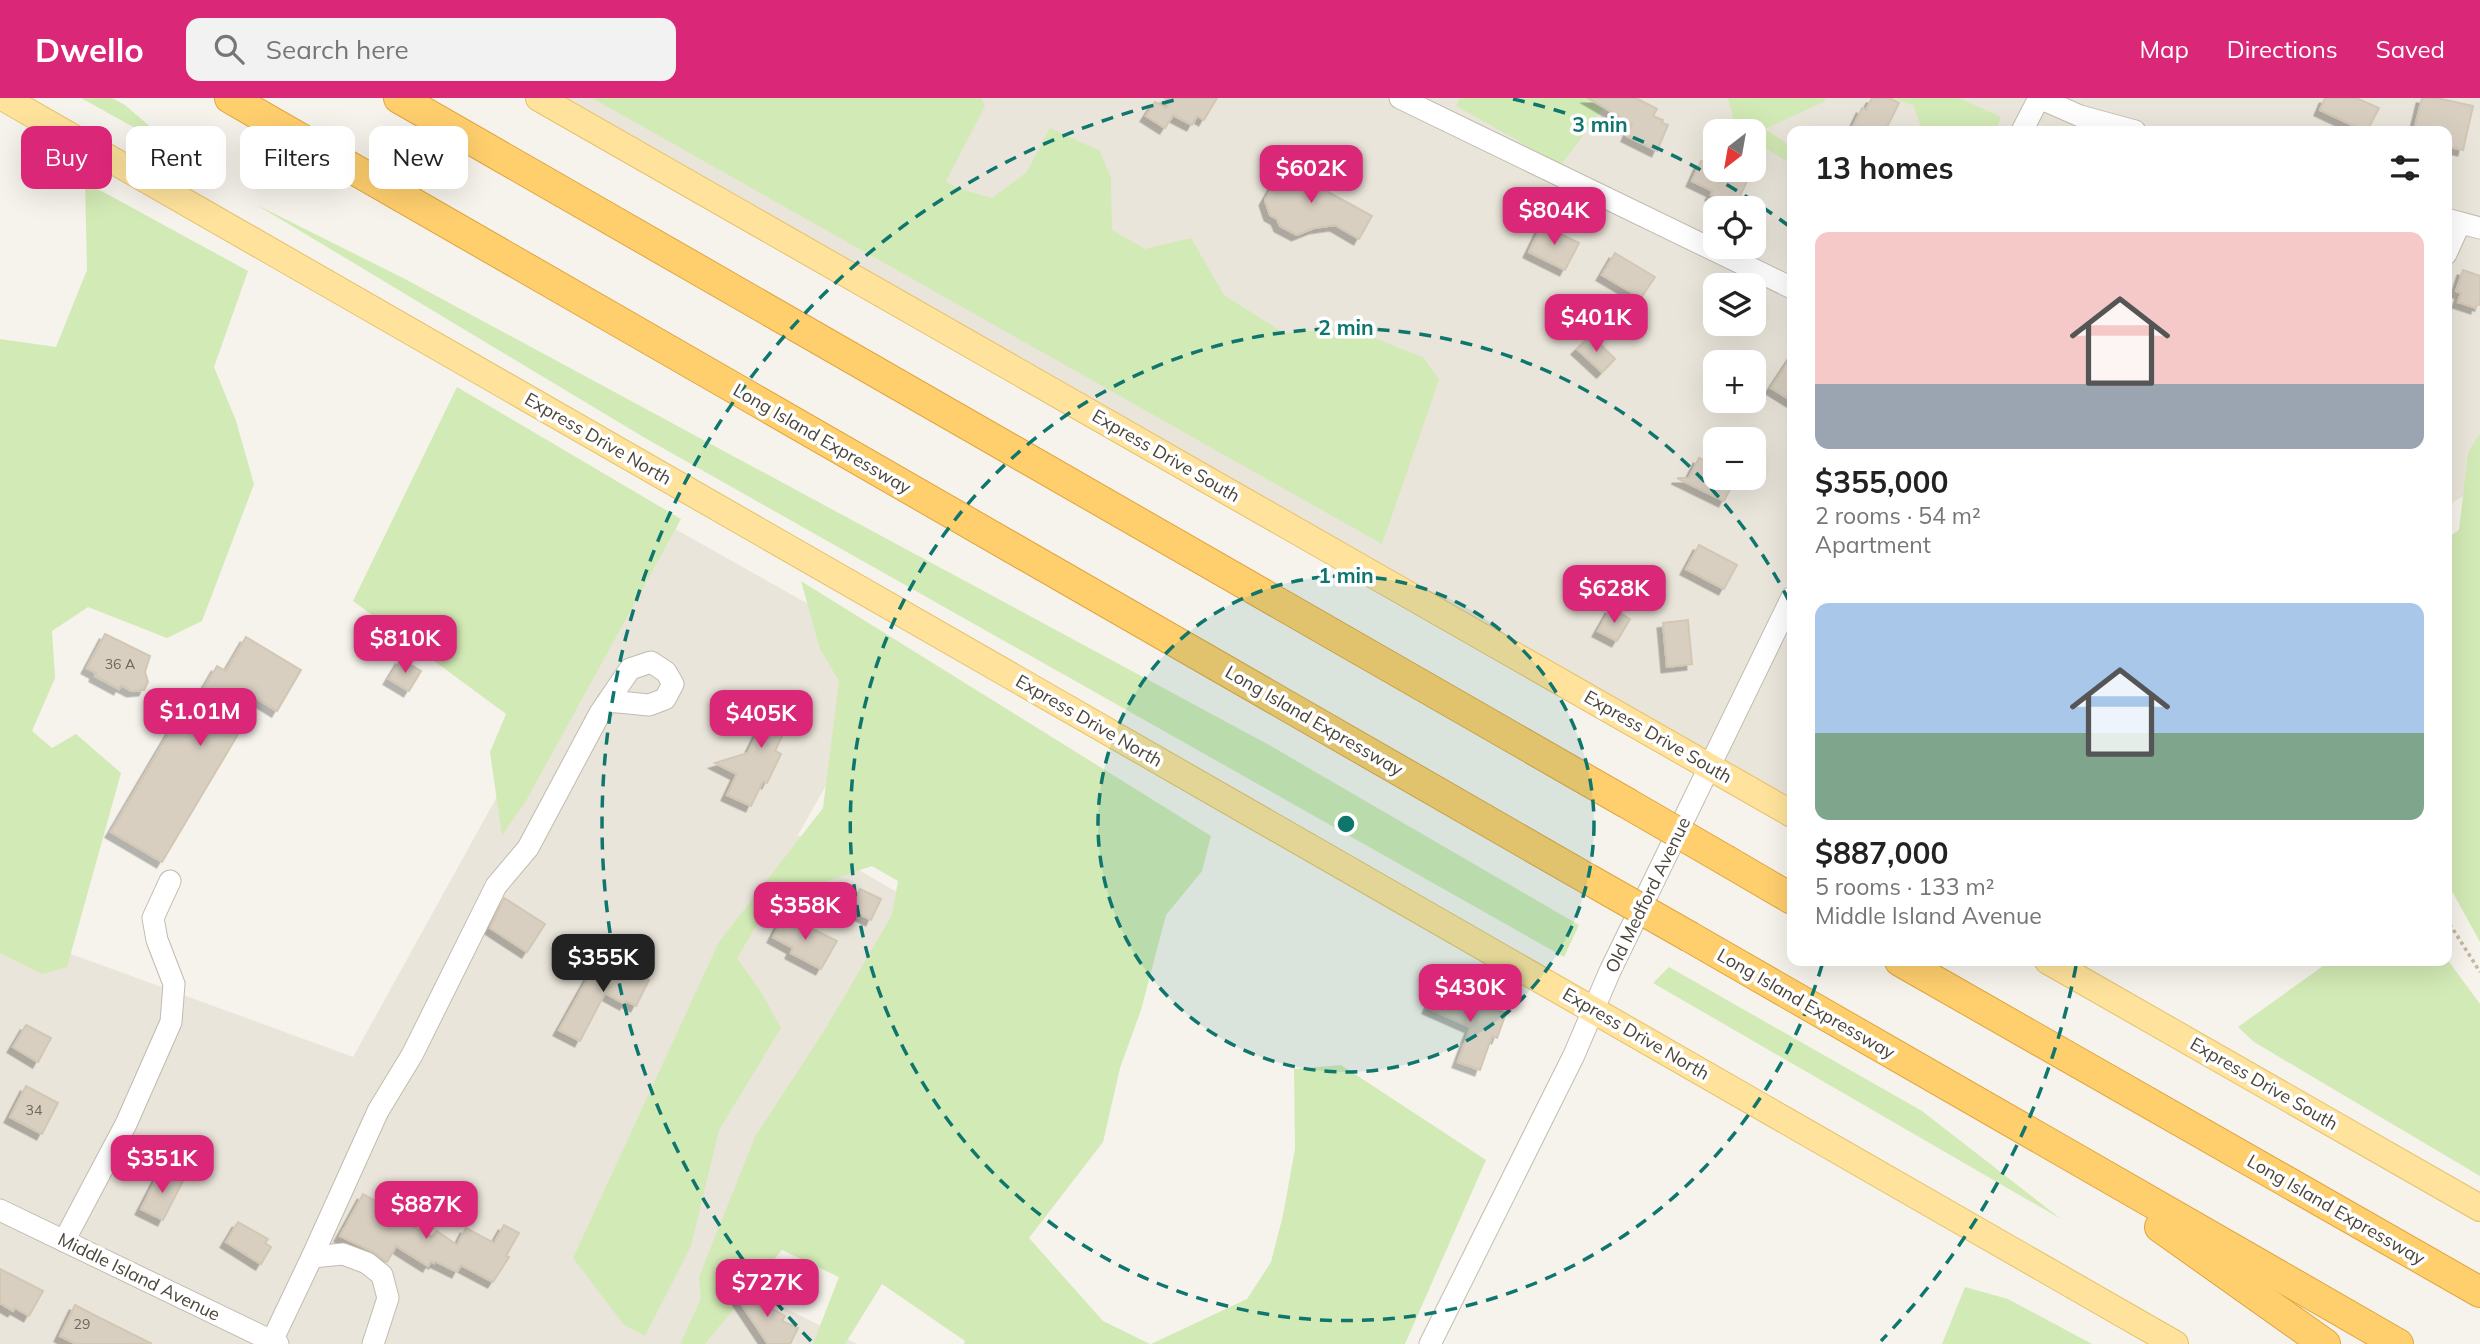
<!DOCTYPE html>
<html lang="en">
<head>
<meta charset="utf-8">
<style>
	:root { --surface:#fff; --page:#f2f2f2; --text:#222; --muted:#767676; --accent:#db2777 }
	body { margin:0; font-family:Mulish,sans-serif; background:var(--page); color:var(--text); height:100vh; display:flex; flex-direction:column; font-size:26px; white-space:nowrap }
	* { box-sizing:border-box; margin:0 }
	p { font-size:23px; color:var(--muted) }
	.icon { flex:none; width:38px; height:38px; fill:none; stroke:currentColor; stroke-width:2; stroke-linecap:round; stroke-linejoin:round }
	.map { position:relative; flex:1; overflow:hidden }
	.panel { position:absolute; left:1787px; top:28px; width:665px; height:840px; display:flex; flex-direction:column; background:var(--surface); border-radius:14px; box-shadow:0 7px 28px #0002 }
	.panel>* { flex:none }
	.banner { position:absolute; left:21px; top:28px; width:665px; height:63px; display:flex; gap:14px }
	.needle { width:46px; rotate:211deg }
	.controls { position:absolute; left:1703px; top:21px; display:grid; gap:14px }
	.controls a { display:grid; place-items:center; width:63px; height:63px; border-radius:14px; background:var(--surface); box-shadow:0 7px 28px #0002; font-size:35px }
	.price { position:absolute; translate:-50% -60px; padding:0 16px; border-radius:14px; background:var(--accent); color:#fff; font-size:23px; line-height:46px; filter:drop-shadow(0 2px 4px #0008) }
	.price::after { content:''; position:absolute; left:50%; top:42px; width:21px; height:16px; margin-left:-10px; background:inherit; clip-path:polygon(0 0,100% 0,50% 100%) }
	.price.current { background:#222; color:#fff }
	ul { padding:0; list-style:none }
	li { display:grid; align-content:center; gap:14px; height:371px; padding:0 28px }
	li span { display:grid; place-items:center; height:217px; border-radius:14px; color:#555 }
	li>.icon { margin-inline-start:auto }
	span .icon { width:126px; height:126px; fill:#fffc; stroke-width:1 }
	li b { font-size:30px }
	h2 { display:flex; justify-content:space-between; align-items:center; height:84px; padding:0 28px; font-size:30px }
	.chip { padding:0 24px; border-radius:14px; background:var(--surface); box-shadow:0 7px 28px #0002; font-size:24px; line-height:63px }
	.chip.current { background:var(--accent); color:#fff }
	header { display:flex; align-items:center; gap:42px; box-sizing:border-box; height:98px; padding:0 35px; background:var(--accent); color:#fff }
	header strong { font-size:33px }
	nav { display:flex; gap:38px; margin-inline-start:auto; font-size:24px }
	.search { width:490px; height:63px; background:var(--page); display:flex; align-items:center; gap:18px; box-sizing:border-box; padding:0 24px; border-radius:14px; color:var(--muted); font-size:26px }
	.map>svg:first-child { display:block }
</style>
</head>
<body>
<header>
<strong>Dwello</strong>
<div class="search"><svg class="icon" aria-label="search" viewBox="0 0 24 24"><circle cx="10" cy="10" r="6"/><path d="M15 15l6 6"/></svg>Search here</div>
<nav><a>Map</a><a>Directions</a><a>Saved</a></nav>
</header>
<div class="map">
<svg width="2480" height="1246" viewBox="0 0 2480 1246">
	<defs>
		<filter id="shadow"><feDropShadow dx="-5.5" dy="5.5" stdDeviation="0" flood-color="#0004"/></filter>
	</defs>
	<rect width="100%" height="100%" fill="#f6f3ec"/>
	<!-- residential -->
	<g fill="#eae5da" fill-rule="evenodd">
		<path d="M 565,0 L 2480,0 L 2480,388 L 2447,408 L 2446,33 L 1792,33 L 1792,716 ZM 1715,33 L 1754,33 L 1754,72 L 1715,72 ZM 1715,110 L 1754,110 L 1754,149 L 1715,149 ZM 1715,187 L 1754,187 L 1754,226 L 1715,226 ZM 1715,264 L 1754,264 L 1754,303 L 1715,303 ZM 1715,341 L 1754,341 L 1754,380 L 1715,380 Z"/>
		<polygon points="652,418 899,557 798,737 909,801 709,1172 857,1246 0,1246 0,830 353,959"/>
	</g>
	<!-- green -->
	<g fill="#d2eab5">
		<polygon points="81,0 112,0 125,7 182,56"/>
		<polygon points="592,0 981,0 985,8 946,83 957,90 992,100 1027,74 1050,30 1100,53 1111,80 1112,132 1145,151 1191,140 1224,197 1284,235 1350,230 1424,260 1439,282 1382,446"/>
		<polygon points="1460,0 1611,0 1561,67 1456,8"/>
		<polygon points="1728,0 1827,0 1823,4 1765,31 1792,49 1792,66 1754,44 1754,33 1737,33"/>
		<polygon points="1890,0 1959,0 2001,19 1995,33 1923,33 1913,7"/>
		<polygon points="85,84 248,173 214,269 236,323 254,386 202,523 167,540 88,509 52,533 55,580 32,633 52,650 76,636 121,675 67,869 42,876 0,855 0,241 56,249 87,172"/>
		<polygon points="257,107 405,181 1269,647 1579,827 1564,859 645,340"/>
		<polygon points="457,289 681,421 527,701 502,738 490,654 506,616 353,503"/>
		<polygon points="2480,335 2480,844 2447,784 2447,440 2459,432 2468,355"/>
		<polygon points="801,483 1211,738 1202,773 1166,817 1141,912 1120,970 1103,1044 1029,1140 1103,1223 1150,1246 964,1246 965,1243 882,1186 845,1246 813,1246 839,1179 782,1152 705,1246 680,1246 701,1201 699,1179 755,1039 827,928 892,817 898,783 872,768 819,786 802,785 773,800 737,860 763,897 781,930 719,1032 691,1148 645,1238 624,1227 573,1160 719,844 823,710 839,583 820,551"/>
		<polygon points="2447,861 2480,906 2480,1078 2254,944 2238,929 2330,863 2446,863"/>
		<polygon points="1669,869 1922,1013 2061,1121 1653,885"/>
		<polygon points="1341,967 1486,1062 1405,1246 1151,1246 1247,1201 1271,1164 1283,1117 1295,1051 1294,971"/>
		<polygon points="1965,1189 2008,1201 2092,1246 1942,1246"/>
	</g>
	<!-- building -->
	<g fill="#d8cfc1" stroke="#d3c7b4" stroke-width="2" filter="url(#shadow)">
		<polygon points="1165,0 1217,0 1204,22 1197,18 1192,27 1173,17 1165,30 1146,18 1155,4 1166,10 1170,3"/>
		<polygon points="1588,0 1636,0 1657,11 1653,18 1663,22 1662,25 1668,27 1657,53 1627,38 1632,26"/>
		<polygon points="1872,0 1889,0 1899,5 1885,33 1851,33 1862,10 1866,12"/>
		<polygon points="2325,0 2356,0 2379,10 2367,33 2365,33 2320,12"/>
		<polygon points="2422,0 2437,0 2473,8 2463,52 2446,48 2446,33 2414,33"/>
		<polygon points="1287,63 1322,82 1321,85 1325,87 1324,89 1329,92 1328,94 1372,118 1359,141 1335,127 1314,130 1297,137 1280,128 1277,121 1270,117 1265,102"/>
		<polygon points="1701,63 1715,67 1715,72 1724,72 1747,83 1736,107 1711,97 1713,93 1692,83"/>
		<polygon points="1542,127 1579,145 1565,172 1529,154"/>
		<polygon points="1615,155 1655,179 1641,200 1602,177"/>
		<polygon points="2463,172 2480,178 2480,207 2477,206 2476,210 2458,204 2461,195 2456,193"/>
		<polygon points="1591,237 1615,261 1602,274 1577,251"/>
		<polygon points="1792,258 1792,303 1771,290"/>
		<polygon points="1699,360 1715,368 1715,380 1736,380 1724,403 1677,380 1689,380"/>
		<polygon points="1699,447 1737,467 1724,491 1686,471"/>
		<polygon points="1611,510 1630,521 1617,543 1598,533"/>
		<polygon points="1688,522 1692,566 1667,569 1663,525"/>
		<polygon points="105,536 150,558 145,574 148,584 144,592 132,593 121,587 119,591 95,578 96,575 87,570"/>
		<polygon points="246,539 301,572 277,613 248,595 229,627 240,633 162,764 111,734 188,603 195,606 217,568 226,573"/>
		<polygon points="401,561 421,573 409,593 389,581"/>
		<polygon points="781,594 799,603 775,653 781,656 767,685 763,683 751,708 727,697 737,676 715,665 748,655 765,621 754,616 761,599 776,605"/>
		<polygon points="860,791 881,801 871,822 851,812"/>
		<polygon points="504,800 545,826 527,854 490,830"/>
		<polygon points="784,817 837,843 821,871 791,855 793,850 773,839"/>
		<polygon points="601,857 649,882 636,908 626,903 625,906 605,895 580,943 559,932"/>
		<polygon points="1437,890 1506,915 1497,940 1492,938 1480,972 1458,964 1471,929 1428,910"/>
		<polygon points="26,927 51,940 38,964 13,949"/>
		<polygon points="26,988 58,1005 42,1036 10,1019"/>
		<polygon points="161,1072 183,1083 163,1122 141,1111"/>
		<polygon points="363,1096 393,1113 391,1117 432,1139 437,1133 457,1147 466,1130 494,1145 504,1127 519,1135 506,1158 509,1159 493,1184 461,1167 457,1174 435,1163 434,1165 431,1163 428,1168 396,1148 387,1164 372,1153 340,1138"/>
		<polygon points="238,1124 268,1141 265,1145 271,1149 261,1166 226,1144"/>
		<polygon points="0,1171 43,1193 29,1218 15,1210 13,1213 0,1205"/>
		<polygon points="756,1189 769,1209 785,1218 782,1223 798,1230 790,1246 768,1246 738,1201"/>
		<polygon points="75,1207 96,1218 152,1246 76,1246 60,1238"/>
	</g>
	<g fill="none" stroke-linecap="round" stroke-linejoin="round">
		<defs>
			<g id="minor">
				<polyline points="1400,0 1792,190"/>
				<polyline points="2039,0 2080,18 2135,33"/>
				<polyline points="2022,33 2039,0"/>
				<polyline points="2446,121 2480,130"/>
				<polyline points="2446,156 2460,125"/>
				<polyline points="0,1112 278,1246"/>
				<polyline points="64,1143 126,1026 171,924 174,886 157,842 153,820 170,783"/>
				<polyline points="312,1159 378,1013 412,957 496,788 528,750 600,615 630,571 651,564 666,574 673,586 665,601 649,607 608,603"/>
				<polyline points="272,1243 312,1159 343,1156 367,1165 382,1177 388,1200 373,1246"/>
				<polyline points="1430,1246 1574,957 1610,873 1792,499"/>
			</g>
			<g id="major">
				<polyline points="4,0 2175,1246"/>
				<polyline points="539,0 1792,716"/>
				<polyline points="2048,863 2480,1110"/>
			</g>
			<g id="highway">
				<polyline points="230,0 1588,781"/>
				<polyline points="399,0 1625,704"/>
				<polyline points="1727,763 1792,801"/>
				<polyline points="1690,839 2398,1246"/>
				<polyline points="1900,863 2480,1194"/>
				<polyline points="2160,1129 2325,1246"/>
			</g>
		</defs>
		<!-- minor casing -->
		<use href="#minor" stroke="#c2bbae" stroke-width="23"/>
		<!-- major casing -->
		<use href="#major" stroke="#e6c16a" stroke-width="28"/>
		<!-- highway casing -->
		<use href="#highway" stroke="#e0a43c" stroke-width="32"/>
		<!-- path -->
		<polyline stroke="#c4b79f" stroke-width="3.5" stroke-dasharray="3.5 3.5" stroke-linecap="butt" points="2446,820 2480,874"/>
		<!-- minor -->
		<use href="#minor" stroke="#fff" stroke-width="21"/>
		<!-- major -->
		<use href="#major" stroke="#ffe39c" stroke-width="26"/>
		<!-- highway -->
		<use href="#highway" stroke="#ffcf6e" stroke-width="30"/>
		<defs>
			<g id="highway-bridge">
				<polyline points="1625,704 1727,763"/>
				<polyline points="1588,781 1690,839"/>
			</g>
		</defs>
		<!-- highway-bridge casing -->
		<use href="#highway-bridge" stroke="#e0a43c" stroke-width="32" stroke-linecap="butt"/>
		<!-- highway-bridge -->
		<use href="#highway-bridge" stroke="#ffcf6e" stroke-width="30"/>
	</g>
	<!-- distance rings -->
	<circle cx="1346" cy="726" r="248" fill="#0f766e" fill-opacity=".12"/>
	<g fill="none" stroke="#0f766e" stroke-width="3.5" stroke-dasharray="12 9">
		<circle cx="1346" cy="726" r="248"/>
		<path d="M1822 867A496 496 0 1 1 1792 509"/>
		<path d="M2076 868A744 744 0 0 1 1881 1243M811 1243A744 744 0 0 1 1179 1M1513 1A744 744 0 0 1 1789 128"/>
	</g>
	<g text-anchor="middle" stroke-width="7" stroke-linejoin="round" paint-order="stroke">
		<!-- number labels -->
		<g font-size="14" fill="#6e675b">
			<text x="120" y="571">36 A</text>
			<text x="34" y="1017">34</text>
			<text x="82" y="1231">29</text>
		</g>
		<!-- street labels -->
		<g font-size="18" fill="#4b4439" stroke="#fff">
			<text transform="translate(598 341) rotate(30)" y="6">Express Drive North</text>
			<text transform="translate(822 341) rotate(30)" y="6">Long Island Expressway</text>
			<text transform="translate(1166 358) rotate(30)" y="6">Express Drive South</text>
			<text transform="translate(1089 623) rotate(30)" y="6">Express Drive North</text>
			<text transform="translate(1314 623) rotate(30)" y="6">Long Island Expressway</text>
			<text transform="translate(1658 639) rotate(30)" y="6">Express Drive South</text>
			<text transform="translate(1648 797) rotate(-64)" y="6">Old Medford Avenue</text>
			<text transform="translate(1806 906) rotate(30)" y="6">Long Island Expressway</text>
			<text transform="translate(1636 936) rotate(30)" y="6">Express Drive North</text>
			<text transform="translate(2264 986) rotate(30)" y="6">Express Drive South</text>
			<text transform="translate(2336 1112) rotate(30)" y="6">Long Island Expressway</text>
			<text transform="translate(139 1179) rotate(26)" y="6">Middle Island Avenue</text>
		</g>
	</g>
	<circle cx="1346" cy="726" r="10" fill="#0f766e" stroke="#fff" stroke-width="3.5"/>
	<g font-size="21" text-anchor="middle" font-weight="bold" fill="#0f766e" stroke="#fff" stroke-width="7" stroke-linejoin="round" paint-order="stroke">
		<text x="1600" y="34">3 min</text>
		<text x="1346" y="237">2 min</text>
		<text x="1346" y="485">1 min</text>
	</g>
</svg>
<div class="controls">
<a><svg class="needle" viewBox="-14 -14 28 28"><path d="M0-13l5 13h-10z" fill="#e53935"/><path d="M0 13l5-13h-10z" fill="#767676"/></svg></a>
<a><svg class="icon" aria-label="locate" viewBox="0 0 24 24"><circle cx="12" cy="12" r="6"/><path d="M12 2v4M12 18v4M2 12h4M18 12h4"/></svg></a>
<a><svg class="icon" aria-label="layers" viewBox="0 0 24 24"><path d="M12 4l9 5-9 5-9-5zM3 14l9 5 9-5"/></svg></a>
<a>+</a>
<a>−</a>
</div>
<b class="price" style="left:1311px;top:107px">$602K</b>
<b class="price" style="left:1554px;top:149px">$804K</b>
<b class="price" style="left:1596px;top:256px">$401K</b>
<b class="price" style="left:1614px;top:527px">$628K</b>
<b class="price" style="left:405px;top:577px">$810K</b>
<b class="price" style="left:200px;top:650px">$1.01M</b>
<b class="price" style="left:761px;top:652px">$405K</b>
<b class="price" style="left:805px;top:844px">$358K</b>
<b class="price current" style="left:603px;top:896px">$355K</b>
<b class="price" style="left:1470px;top:926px">$430K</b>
<b class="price" style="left:162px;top:1097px">$351K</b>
<b class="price" style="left:426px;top:1143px">$887K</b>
<b class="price" style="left:767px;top:1221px">$727K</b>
<div class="banner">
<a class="chip current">Buy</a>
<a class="chip">Rent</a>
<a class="chip">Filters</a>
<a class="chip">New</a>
</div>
<section class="panel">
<h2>13 homes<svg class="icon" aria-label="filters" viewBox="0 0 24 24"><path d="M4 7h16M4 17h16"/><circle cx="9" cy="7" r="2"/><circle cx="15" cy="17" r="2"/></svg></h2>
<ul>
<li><span style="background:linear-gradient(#f6c9c9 70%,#9aa5b1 0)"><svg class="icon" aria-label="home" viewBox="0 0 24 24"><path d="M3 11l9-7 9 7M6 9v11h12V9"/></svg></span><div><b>$355,000</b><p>2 rooms · 54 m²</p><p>Apartment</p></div></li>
<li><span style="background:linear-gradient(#a9c7e8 60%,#7fa58c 0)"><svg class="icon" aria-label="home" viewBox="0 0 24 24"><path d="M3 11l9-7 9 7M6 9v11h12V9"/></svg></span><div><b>$887,000</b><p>5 rooms · 133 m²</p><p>Middle Island Avenue</p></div></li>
</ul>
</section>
</div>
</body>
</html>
